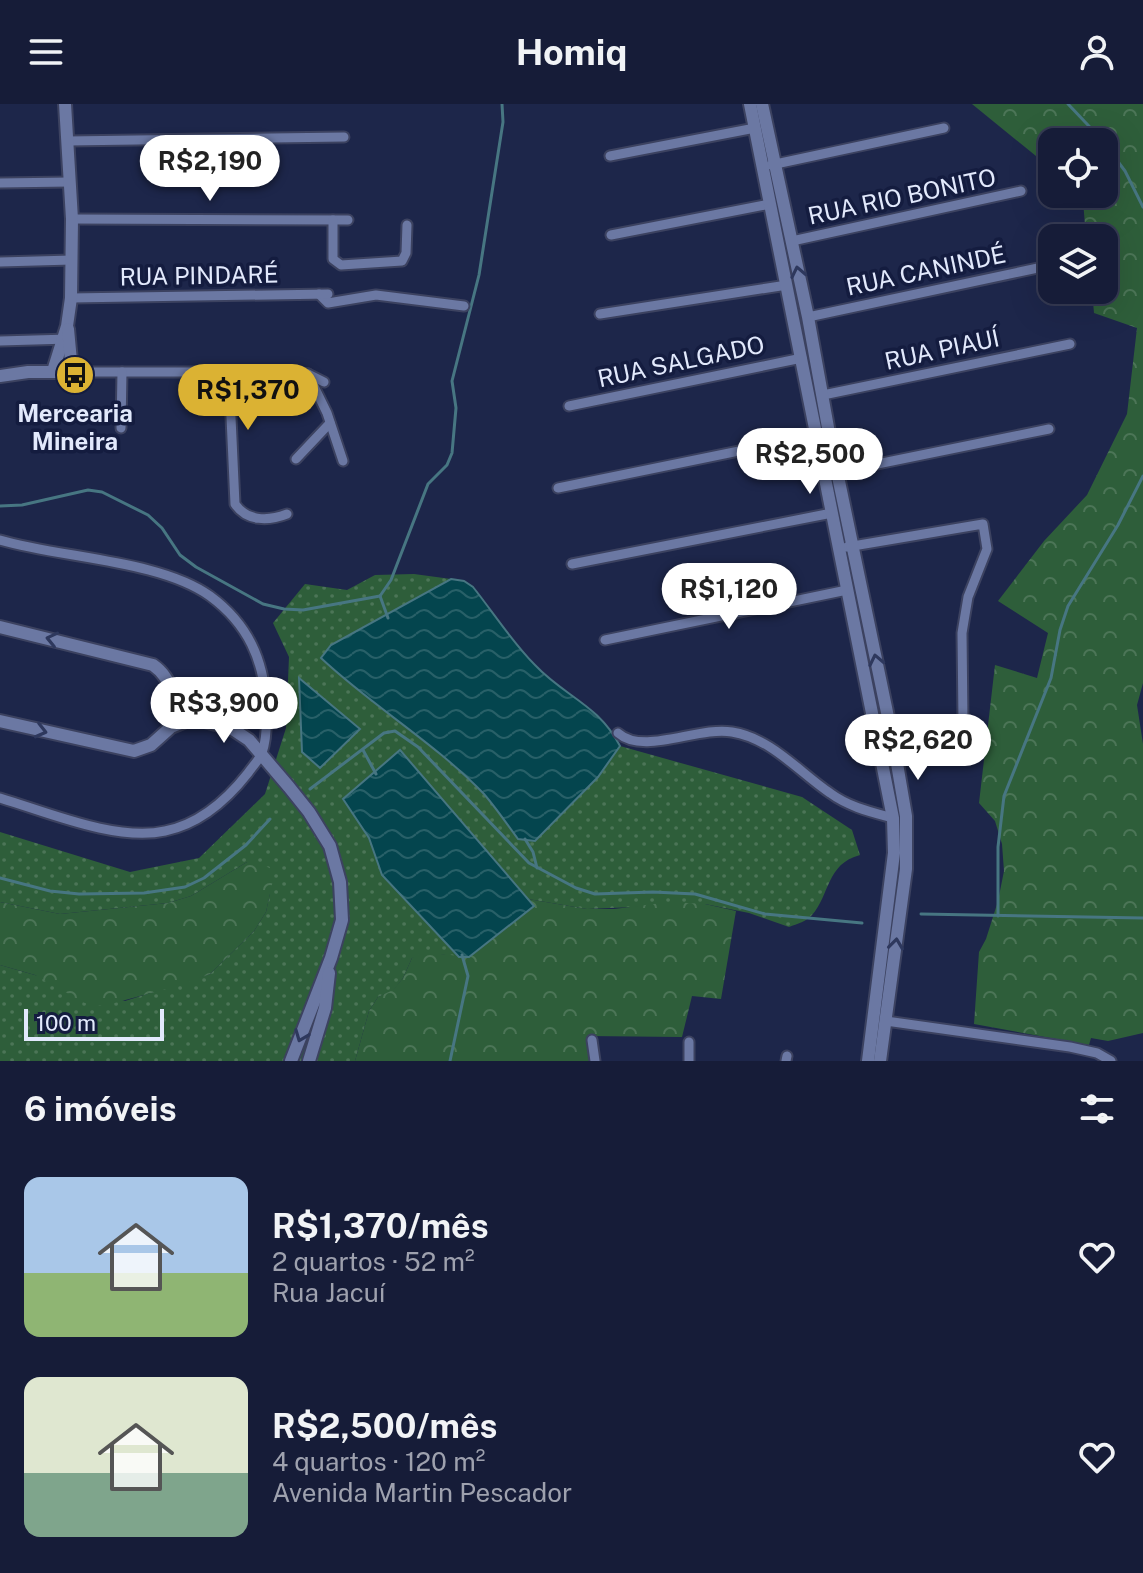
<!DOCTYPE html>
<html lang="pt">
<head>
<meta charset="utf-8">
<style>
	:root { --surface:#161c38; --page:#232943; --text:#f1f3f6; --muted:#9ea1ae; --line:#353a53; --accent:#dbb233 }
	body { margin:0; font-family:"Public Sans",sans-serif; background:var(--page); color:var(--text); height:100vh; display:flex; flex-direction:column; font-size:30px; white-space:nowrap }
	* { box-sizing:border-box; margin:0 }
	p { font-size:26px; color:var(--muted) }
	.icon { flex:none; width:44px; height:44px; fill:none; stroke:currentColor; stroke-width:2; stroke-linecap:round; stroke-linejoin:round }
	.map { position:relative; height:957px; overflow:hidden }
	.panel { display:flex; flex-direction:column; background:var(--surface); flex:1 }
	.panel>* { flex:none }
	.controls { position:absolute; left:1038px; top:24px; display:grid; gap:16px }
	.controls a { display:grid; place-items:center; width:80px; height:80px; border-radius:16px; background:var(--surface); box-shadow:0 8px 32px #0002,0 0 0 2px var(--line); font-size:40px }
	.scale { position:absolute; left:24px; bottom:20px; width:140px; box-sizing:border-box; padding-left:8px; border:4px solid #e2e9fc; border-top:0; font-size:22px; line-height:28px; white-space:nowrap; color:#e2e9fc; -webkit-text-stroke:6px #141c3f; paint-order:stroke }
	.price { position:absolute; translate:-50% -68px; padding:0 18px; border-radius:28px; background:#fff; color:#222; font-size:26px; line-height:52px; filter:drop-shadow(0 2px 4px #0008) }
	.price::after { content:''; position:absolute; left:50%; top:48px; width:24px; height:18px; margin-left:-12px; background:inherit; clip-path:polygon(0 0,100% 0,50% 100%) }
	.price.current { background:var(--accent); color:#111 }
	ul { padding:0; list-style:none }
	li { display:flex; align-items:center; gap:24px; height:200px; padding:0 24px }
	li span { display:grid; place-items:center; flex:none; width:224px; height:160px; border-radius:16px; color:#555 }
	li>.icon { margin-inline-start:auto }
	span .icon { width:96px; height:96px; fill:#fffc; stroke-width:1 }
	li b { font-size:34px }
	h2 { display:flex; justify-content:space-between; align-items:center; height:96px; padding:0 24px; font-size:34px }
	header { display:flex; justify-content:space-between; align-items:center; height:104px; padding:0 24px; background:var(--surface); font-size:36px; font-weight:700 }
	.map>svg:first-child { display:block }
</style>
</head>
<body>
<header><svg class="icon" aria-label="menu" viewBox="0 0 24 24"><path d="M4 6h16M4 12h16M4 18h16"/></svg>Homiq<svg class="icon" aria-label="person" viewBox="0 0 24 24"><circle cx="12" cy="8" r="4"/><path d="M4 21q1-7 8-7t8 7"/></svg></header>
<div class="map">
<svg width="1143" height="957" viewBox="0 0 1143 957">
	<defs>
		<pattern id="grass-dots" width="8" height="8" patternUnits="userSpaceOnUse" patternTransform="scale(2)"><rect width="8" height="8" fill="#2e5e3a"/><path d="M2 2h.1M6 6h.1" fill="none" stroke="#4c7557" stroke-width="1.8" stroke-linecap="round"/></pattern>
		<pattern id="forest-crowns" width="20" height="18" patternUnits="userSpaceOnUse" patternTransform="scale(2)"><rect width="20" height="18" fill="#2e5e3a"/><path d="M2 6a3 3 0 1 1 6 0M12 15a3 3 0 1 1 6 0" fill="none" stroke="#4c7557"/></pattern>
		<pattern id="water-waves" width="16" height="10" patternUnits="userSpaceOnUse" patternTransform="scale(2)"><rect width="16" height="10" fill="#04454e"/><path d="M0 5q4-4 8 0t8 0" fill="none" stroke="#286068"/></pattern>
	</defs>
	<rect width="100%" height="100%" fill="#1d264a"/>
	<!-- grass -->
	<path fill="url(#grass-dots)" d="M 414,470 L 451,475 L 331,541 L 321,554 C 372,603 435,639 484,691 C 496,704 507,720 518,735 L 535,737 L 598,673 L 620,642 L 802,693 L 852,726 L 860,751 C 826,760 830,791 812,811 C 807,817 797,820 789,823 L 749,809 L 705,800 L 587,805 L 528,795 L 400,646 L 343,695 L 369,734 L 382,771 L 459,853 L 439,850 L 412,854 L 403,874 L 393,887 L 378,893 L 369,907 L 355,957 L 0,957 L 0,861 L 125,897 L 210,870 L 254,827 L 266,808 L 270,789 L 247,758 L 191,792 L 168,799 L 60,810 L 0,798 L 0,728 L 130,768 L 199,754 L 265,690 L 286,624 L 289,553 L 273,519 L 305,480 L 347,486 L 375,471 Z"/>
	<!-- forest -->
	<g fill="url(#forest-crowns)">
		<polygon points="972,0 1143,0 1143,579 1137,601 1143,640 1143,929 1108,937 1091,934 1089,941 974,920 979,848 986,835 998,797 1004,767 1002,740 995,717 979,699 995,561 1037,574 1048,529 998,497 1044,437 1087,391 1127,310 1137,224 1094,209 1092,186 1104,186 1104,134 1086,134 1083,96 1078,90 1104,90 1104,38 1052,38 1052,65"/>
		<polygon points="256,757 275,767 266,808 254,827 210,870 181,881 103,902 85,899 35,871 0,861 0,798 60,810 168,799 191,792 247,758"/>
		<polygon points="528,795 587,805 614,805 670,798 705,800 736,807 721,895 692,892 682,933 588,932 591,957 355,957 369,907 378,893 393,886 403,874 412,854 422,848 469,853 533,801"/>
	</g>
	<!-- water -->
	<g fill="url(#water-waves)" stroke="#477682" stroke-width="2">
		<path d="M 451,475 L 464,477 L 473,483 C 493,508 512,538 535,561 C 565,593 598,600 620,642 L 598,673 L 535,737 L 518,735 C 507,720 496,704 484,690 C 435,639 372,602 321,554 L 331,541 Z"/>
		<polygon points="299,574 360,625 320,664 302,648"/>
		<polygon points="400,646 534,802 469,853 459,853 382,771 369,734 343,695"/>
	</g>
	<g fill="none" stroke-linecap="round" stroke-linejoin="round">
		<!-- stream -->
		<g stroke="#477682" stroke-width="3">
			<polyline points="1068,0 1104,38"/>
			<polyline points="1104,39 1125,67 1143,103"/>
			<polyline points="0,402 22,401 88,386 102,388 148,411 162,424 180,451 196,463 263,500 284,505 303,506 380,492 391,476 428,380 447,361 452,349 456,304 452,277 479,171 503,18 502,0"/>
			<polyline points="380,492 388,514"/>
			<polyline points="363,646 376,670"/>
			<polyline points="310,685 384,629 395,627 418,643 529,759 576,784 595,790 653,788 695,790 765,810 862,819"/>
			<polyline points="525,735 533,748 537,764"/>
			<polyline points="0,774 50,787 79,790 144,789 185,783 204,774 246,741 270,715"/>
			<polyline points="921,810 1143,814"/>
			<polyline points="998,812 998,743 1004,692 1051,574 1060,526 1068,502 1118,421 1143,372"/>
			<polyline points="450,957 468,872 462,851"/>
		</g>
		<defs>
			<g id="minor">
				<polyline points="68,37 344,33"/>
				<polyline points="610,52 755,24"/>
				<polyline points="771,61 944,24"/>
				<polyline points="0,79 69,78"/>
				<polyline points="72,115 348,116"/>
				<polyline points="333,116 333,155 341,161 402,157 406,149 407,121"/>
				<polyline points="611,131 770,100"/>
				<polyline points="792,137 1021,87"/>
				<polyline points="0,158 72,156"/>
				<polyline points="319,190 328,199 376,191 464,202"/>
				<polyline points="71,194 328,190"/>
				<polyline points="600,210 787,181"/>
				<polyline points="808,213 1052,161"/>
				<polyline points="0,237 69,235"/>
				<polyline points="72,268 294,268 308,270 324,278"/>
				<path d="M 229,270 L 235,400 C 247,418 269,417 287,410"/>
				<polyline points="308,270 327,309 343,357"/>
				<polyline points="823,291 1070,240"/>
				<polyline points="569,302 802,254"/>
				<polyline points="121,324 122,268"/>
				<polyline points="296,355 330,319"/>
				<polyline points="838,368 1049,325"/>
				<polyline points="558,384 817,331"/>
				<path d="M 0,436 C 61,454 160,456 210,492 C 248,520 264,556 266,601 C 267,617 267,634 262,649 C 259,656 252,663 248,669 C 226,697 200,720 165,727 C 117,738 47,708 0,694"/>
				<polyline points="847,443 983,420 987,445 968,493 962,529 963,617 954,628 894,642"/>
				<polyline points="572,460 832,409"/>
				<polyline points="605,536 847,486"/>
				<path d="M 618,629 C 644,652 698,622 732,628 C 771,634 799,668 830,689 C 849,703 871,708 893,714"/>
				<polyline points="886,917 1070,943 1097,949 1111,957"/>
				<polyline points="592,936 595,957"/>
				<polyline points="689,957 689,938"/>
				<polyline points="786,957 787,952"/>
			</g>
			<g id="tertiary">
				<polyline points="750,0 893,714 894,749 868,957"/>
				<polyline points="762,0 808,213 829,329 894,642 906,712 906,765 880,957"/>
				<polyline points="53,267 67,222 71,194 72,115 65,0"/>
				<polyline points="0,272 28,268 72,268 68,225"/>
				<path d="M 0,523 L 153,561 C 175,576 171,601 197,615"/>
				<polyline points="0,617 134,647 151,641 171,623 188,616 197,615 231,624 249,636 289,683 309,708 330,742 340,778 342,816 331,854 291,957"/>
				<polyline points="309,957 325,904 329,869"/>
			</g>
		</defs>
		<!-- minor casing -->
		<use href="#minor" stroke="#3c4260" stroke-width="13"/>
		<!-- tertiary casing -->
		<use href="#tertiary" stroke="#3c4260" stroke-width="16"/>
		<!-- minor -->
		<use href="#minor" stroke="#6b78a3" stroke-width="9"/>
		<!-- tertiary -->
		<use href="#tertiary" stroke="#6b78a3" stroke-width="12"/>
	</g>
	<!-- one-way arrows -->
	<defs><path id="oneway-chevron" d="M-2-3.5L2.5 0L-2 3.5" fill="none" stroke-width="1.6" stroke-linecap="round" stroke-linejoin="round" transform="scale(2)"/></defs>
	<g stroke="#2e385d">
		<use href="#oneway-chevron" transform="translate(798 168) rotate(-102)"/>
		<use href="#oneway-chevron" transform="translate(52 535) rotate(-167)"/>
		<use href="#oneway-chevron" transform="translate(876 556) rotate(-102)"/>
		<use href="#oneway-chevron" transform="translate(41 627) rotate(14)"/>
		<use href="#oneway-chevron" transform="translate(896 840) rotate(-83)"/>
		<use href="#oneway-chevron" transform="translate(301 932) rotate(111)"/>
	</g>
	<!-- icons -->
	<defs>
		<symbol id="bus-disc" viewBox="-11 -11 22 22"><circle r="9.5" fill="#dbb233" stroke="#141c3f"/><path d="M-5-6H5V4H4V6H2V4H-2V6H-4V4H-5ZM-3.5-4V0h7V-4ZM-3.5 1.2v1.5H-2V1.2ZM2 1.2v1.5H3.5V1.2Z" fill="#111"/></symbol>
	</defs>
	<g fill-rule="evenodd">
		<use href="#bus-disc" x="53" y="249" width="44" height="44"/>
	</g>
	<g text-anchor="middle" stroke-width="7" stroke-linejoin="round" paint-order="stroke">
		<!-- street labels -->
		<g font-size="24" fill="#e2e9fc" stroke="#141c3f">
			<text transform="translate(902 93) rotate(-12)" y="8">RUA RIO BONITO</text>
			<text transform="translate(926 167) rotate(-12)" y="8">RUA CANINDÉ</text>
			<text transform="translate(199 172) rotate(-1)" y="8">RUA PINDARÉ</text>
			<text transform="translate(942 246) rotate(-12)" y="8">RUA PIAUÍ</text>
			<text transform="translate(681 258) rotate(-12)" y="8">RUA SALGADO</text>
		</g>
		<!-- poi labels -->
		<g font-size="24" font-weight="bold" fill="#e2e9fc" stroke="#141c3f">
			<text x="75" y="318">Mercearia<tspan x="75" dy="28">Mineira</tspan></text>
		</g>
	</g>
</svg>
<div class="controls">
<a><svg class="icon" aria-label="locate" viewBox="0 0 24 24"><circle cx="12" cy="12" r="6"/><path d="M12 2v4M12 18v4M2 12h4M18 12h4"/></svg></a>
<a><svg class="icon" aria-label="layers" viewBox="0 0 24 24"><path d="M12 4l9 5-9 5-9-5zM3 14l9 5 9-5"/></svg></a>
</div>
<div class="scale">100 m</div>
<b class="price" style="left:210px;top:99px">R$2,190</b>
<b class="price current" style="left:248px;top:328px">R$1,370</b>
<b class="price" style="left:810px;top:392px">R$2,500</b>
<b class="price" style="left:729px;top:527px">R$1,120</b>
<b class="price" style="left:224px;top:641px">R$3,900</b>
<b class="price" style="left:918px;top:678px">R$2,620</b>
</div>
<section class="panel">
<h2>6 imóveis<svg class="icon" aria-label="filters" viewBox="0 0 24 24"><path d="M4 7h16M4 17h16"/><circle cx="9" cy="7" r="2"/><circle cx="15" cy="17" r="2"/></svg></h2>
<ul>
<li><span style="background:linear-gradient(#a9c7e8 60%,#8fb573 0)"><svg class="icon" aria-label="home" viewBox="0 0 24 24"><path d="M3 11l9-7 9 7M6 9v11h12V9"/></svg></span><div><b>R$1,370/mês</b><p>2 quartos · 52 m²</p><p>Rua Jacuí</p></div><svg class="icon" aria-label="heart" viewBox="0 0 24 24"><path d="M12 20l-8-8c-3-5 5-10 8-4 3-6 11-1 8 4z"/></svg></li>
<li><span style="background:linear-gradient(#dfe7d0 60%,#7fa58c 0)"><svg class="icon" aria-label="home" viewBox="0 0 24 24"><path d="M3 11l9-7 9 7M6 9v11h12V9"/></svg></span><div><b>R$2,500/mês</b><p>4 quartos · 120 m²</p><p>Avenida Martin Pescador</p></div><svg class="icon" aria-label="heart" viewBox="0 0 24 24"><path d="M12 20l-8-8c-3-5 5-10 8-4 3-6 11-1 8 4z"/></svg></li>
</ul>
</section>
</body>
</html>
